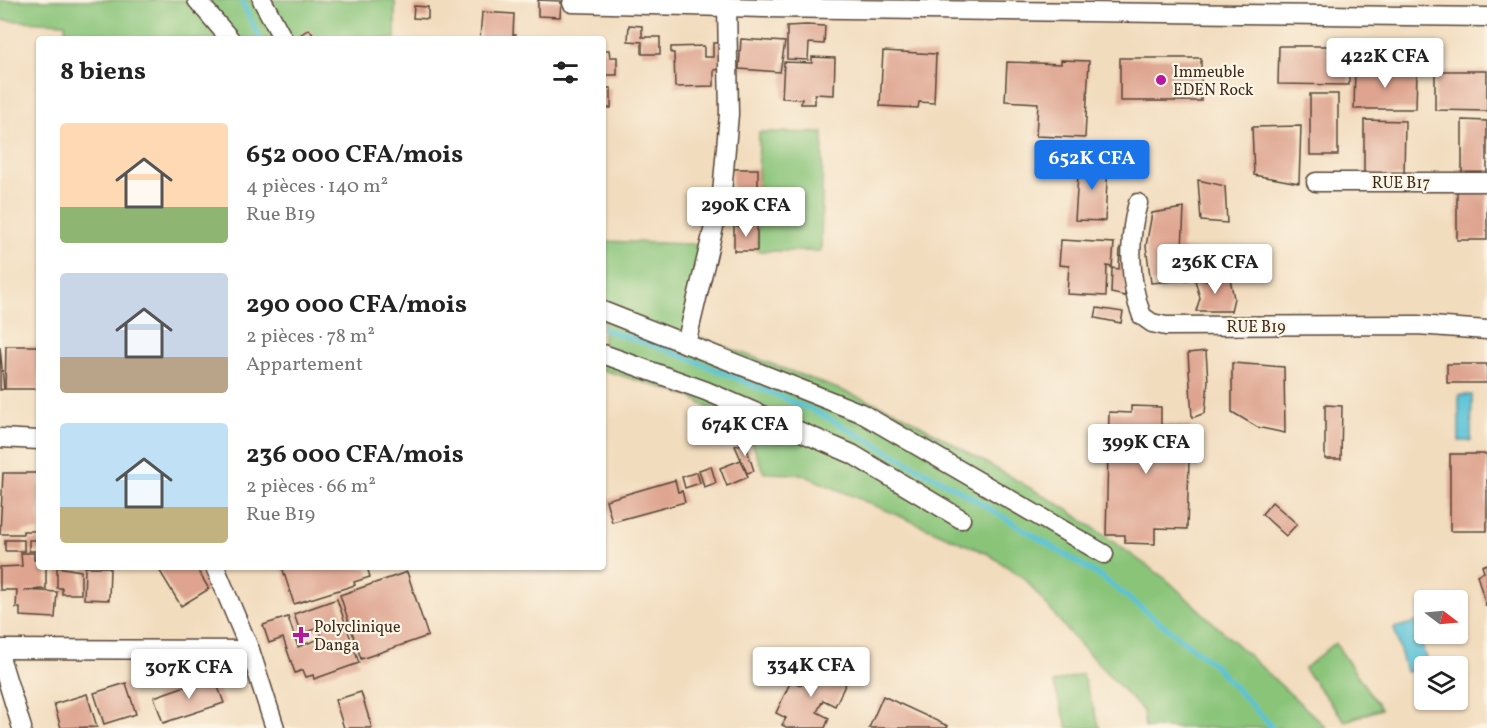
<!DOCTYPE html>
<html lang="fr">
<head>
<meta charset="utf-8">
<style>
	:root { --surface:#fff; --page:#f6f6f6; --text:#222; --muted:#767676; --accent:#1a73e8 }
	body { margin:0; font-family:Vollkorn,serif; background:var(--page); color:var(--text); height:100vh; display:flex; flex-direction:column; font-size:22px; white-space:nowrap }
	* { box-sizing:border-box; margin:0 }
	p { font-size:20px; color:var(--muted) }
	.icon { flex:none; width:33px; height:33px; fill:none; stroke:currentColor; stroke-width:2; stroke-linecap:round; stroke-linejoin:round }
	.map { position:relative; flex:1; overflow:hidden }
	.details { position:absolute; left:36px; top:36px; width:570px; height:534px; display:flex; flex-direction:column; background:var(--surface); border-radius:6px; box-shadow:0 2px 4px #0004 }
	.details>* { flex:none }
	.needle { width:39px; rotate:106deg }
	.tools { position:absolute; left:1414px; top:590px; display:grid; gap:12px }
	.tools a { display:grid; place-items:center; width:54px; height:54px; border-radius:6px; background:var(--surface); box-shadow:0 2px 4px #0004; font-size:30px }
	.price { position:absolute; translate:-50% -51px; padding:0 14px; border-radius:6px; background:#fff; color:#222; font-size:20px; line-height:39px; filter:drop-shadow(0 2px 3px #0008) }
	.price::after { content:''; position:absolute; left:50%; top:36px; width:18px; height:14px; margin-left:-9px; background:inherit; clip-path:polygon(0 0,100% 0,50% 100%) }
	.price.current { background:var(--accent); color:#fff }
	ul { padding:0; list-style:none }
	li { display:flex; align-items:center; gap:18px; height:150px; padding:0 24px }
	li span { display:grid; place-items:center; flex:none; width:168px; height:120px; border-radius:6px; color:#555 }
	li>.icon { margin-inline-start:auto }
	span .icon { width:72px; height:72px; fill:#fffc; stroke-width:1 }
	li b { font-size:26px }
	h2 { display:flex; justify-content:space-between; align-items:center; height:72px; padding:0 24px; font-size:26px }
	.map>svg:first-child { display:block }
</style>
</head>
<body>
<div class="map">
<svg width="1487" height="728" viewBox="0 0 1487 728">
	<rect width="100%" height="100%" fill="#fcf5e5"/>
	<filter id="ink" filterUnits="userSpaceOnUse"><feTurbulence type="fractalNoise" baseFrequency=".0167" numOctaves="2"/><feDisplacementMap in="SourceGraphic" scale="12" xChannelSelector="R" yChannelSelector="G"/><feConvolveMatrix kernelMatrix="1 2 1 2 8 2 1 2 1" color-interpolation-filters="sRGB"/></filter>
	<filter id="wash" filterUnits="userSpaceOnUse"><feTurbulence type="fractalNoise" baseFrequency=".008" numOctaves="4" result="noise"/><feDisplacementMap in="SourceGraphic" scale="24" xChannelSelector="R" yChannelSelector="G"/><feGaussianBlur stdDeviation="1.35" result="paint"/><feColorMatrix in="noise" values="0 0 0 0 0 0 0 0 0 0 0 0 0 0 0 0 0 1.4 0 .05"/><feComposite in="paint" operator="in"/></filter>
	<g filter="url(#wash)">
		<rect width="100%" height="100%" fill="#f2dcbe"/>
		<!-- green -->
		<g fill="#89c479" stroke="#62774c" stroke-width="1.5">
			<polygon points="0,0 395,0 395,39 66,39 65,23 0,20"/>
			<polygon points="759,132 823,133 821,251 757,251"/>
			<polygon points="603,241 714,245 694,335 894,410 1065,508 1166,579 1327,728 1145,728 1143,711 1072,636 1025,579 988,554 801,474 764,473 748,433 691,397 603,370"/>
			<polygon points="1335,643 1381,709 1345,721 1304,669"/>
			<polygon points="1082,674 1100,728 1068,728 1053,683"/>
		</g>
		<!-- water -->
		<g fill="#5ac3d7" stroke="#4a767a" stroke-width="1.5">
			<polygon points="1459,395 1472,395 1471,441 1459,441"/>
			<polygon points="1416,622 1428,666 1406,672 1394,628"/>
		</g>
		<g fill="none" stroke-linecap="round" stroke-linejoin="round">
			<!-- stream -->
			<g stroke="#5ac3d7" stroke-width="5">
				<polyline points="241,0 260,39"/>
				<polyline points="603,329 673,352 819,413 964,493 1103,578 1212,663 1273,728"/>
			</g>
		</g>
		<g id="blocks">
			<!-- building -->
			<g fill="#dea48f">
				<polygon points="538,0 561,1 560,17 538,16"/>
				<polygon points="414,6 428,7 428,19 413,18"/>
				<polygon points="482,12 514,14 513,35 516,35 516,39 480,39"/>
				<polygon points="629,25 642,26 642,37 660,37 660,54 642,54 642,42 628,41"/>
				<polygon points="806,25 825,26 824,44 809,43 808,60 787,59 787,26"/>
				<polygon points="309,29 316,39 294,39"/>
				<polygon points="741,39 785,42 780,72 739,69"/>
				<polygon points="713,43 722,43 722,69 714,70 714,86 675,87 674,53 671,53 671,47 704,46 704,57 713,57"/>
				<polygon points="1279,46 1349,46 1349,85 1278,84"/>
				<polygon points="603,50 609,50 610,57 617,57 617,75 603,75"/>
				<polygon points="883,51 936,54 934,103 919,102 918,108 880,106"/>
				<polygon points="812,57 835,58 834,95 815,94 815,104 801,104 802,99 782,98 784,62 812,63"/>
				<rect x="1120" y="58" width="81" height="43"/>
				<polygon points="1061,60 1089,61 1085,138 1036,136 1038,103 1005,101 1007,62 1061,64"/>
				<polygon points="1355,69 1417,70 1416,109 1354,109"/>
				<polygon points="1435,71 1487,71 1487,111 1435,110"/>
				<rect x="603" y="88" width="8" height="20"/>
				<rect x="1310" y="94" width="28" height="61"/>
				<polygon points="1364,120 1405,121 1404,176 1364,176"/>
				<polygon points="1462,120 1487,121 1487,179 1462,179"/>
				<polygon points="1301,126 1299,183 1254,175 1252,127"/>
				<polygon points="1079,160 1108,161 1105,221 1075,220"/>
				<rect x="732" y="169" width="26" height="47"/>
				<polygon points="1198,180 1225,186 1227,223 1201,221"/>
				<rect x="1457" y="190" width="30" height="50"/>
				<polygon points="1184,208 1182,249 1197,250 1199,273 1188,280 1151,283 1146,246 1152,213"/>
				<rect x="734" y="226" width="23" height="25"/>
				<polygon points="1061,240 1114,243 1112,267 1107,266 1106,296 1067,294 1069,266 1059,265"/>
				<polygon points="1120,248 1128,249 1125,296 1111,293 1112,268 1119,269"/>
				<polygon points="1230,279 1234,298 1231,311 1196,311 1200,298 1195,280"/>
				<polygon points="1097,308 1123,312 1121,323 1095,318"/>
				<polygon points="6,346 39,346 39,389 5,389"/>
				<polygon points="0,347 4,389 0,390"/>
				<polygon points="1206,351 1208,381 1205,413 1192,418 1188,353"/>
				<polygon points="1232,363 1284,367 1285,433 1257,427 1232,412"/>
				<rect x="1447" y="364" width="40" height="19"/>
				<polygon points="1325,405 1342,406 1341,459 1325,459"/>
				<polygon points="1131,406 1161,407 1161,425 1190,426 1187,529 1155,528 1155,544 1125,543 1125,535 1106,535 1109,412 1131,413"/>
				<polygon points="745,443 754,471 747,473 735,446"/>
				<rect x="1450" y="454" width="37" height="77"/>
				<polygon points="741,460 748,477 727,486 720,468"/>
				<polygon points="711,466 716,483 704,487 699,470"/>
				<polygon points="697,472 700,483 685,488 682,477"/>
				<polygon points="3,473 39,473 39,531 23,531 23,534 0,534"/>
				<polygon points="675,480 678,492 682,491 685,502 612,522 606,500"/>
				<polygon points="1272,502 1297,524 1286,536 1262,514"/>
				<rect x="5" y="540" width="19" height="11"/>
				<rect x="29" y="540" width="10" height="11"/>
				<polygon points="21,553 34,553 34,560 39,560 39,567 46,567 46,589 24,590 57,592 55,618 20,616 20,608 16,608 17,590 0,590 0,567 22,566"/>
				<polygon points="1487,564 1487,606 1486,606 1477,575 1484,572 1482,566"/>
				<polygon points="57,567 81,571 81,594 62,594 62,588 57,588"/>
				<polygon points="85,567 110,567 109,600 84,599"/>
				<polygon points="196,567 209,589 181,606 158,568"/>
				<polygon points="282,567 311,567 313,570 319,567 367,567 370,577 354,582 355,585 294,604"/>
				<polygon points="407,572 428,636 361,659 340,595"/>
				<polygon points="337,599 359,663 314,679 313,675 306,677 303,670 295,673 283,638 269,643 263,625 288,617 298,647 322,638 319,628 301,634 294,614"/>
				<polygon points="811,662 848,679 835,706 823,700 817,712 829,718 825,728 788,728 782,725 786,718 776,713 791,681 801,685"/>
				<polygon points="214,676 224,703 163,723 154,697"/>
				<polygon points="126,683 136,714 104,724 94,693"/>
				<polygon points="361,692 372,728 344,728 335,700"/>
				<polygon points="87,694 97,727 61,728 54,704"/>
				<polygon points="883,696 948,726 947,728 869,728"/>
			</g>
		</g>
	</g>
	<g filter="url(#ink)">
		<use href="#blocks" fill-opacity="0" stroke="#564536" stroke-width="1.5"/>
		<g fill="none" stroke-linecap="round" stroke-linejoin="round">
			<defs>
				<g id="minor">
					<polyline points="197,0 230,39"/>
					<polyline points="262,0 283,39"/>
					<polyline points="572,3 764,8 1487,17"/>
					<polyline points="1316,182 1487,182"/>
					<path d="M 1138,203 C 1128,236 1129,284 1142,316 L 1152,323 L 1166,326 L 1417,325 L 1487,330"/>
					<polyline points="603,311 861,413 1104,554"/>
					<polyline points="686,344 722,193 729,114 727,7"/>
					<polyline points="603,354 706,391 852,454 961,519"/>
					<polyline points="0,438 39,440"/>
					<polyline points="215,567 250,650 275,728"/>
					<polyline points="0,649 250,650"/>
					<polyline points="0,657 22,728"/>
				</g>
			</defs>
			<!-- minor casing -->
			<use href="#minor" stroke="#564536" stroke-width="21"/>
			<!-- minor -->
			<use href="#minor" stroke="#fff" stroke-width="18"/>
		</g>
	</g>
	<!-- markers -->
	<g fill="#b5179e" stroke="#fcf5e5" stroke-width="2">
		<circle cx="1161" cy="80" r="6"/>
		<path d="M298 626h6v6h6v6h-6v6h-6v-6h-6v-6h6z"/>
	</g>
	<g text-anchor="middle" stroke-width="4.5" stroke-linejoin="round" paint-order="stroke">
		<!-- poi labels -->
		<g font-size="16" fill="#3b2a1e" stroke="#fcf5e5" text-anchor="start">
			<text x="1173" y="77">Immeuble<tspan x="1173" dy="18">EDEN Rock</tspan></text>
			<text x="314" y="632">Polyclinique<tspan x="314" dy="18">Danga</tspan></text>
		</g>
		<!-- street labels -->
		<g font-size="16" fill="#3b2a1e" stroke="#fcf5e5">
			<text x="1401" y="188">RUE B17</text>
			<text x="1256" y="332">RUE B19</text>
		</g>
	</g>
</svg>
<div class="tools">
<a><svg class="needle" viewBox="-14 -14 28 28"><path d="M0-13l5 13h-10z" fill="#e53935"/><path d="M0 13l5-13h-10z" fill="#767676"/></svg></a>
<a><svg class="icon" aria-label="layers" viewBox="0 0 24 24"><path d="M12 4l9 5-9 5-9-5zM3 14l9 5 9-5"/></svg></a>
</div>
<b class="price" style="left:1385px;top:89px">422K CFA</b>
<b class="price current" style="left:1092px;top:191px">652K CFA</b>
<b class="price" style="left:746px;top:238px">290K CFA</b>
<b class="price" style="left:1215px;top:295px">236K CFA</b>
<b class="price" style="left:745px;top:457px">674K CFA</b>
<b class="price" style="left:1146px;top:475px">399K CFA</b>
<b class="price" style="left:811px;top:698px">334K CFA</b>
<b class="price" style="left:189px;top:700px">307K CFA</b>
<section class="details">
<h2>8 biens<svg class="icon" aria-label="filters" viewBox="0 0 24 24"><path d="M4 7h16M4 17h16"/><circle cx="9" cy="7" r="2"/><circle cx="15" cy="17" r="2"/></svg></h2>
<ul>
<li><span style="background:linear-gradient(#ffd9b3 70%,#8fb573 0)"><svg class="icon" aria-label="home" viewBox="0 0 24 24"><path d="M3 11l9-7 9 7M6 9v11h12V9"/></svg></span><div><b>652 000 CFA/mois</b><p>4 pièces · 140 m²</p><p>Rue B19</p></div></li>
<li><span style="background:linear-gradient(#c9d6e8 70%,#b9a48a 0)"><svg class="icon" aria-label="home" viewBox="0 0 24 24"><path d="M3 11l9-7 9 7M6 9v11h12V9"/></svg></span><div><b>290 000 CFA/mois</b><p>2 pièces · 78 m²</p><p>Appartement</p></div></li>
<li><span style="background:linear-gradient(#bfe0f5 70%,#c2b280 0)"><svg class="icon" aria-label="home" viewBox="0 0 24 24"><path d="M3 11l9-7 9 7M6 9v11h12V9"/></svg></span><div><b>236 000 CFA/mois</b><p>2 pièces · 66 m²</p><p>Rue B19</p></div></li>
</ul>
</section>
</div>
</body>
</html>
